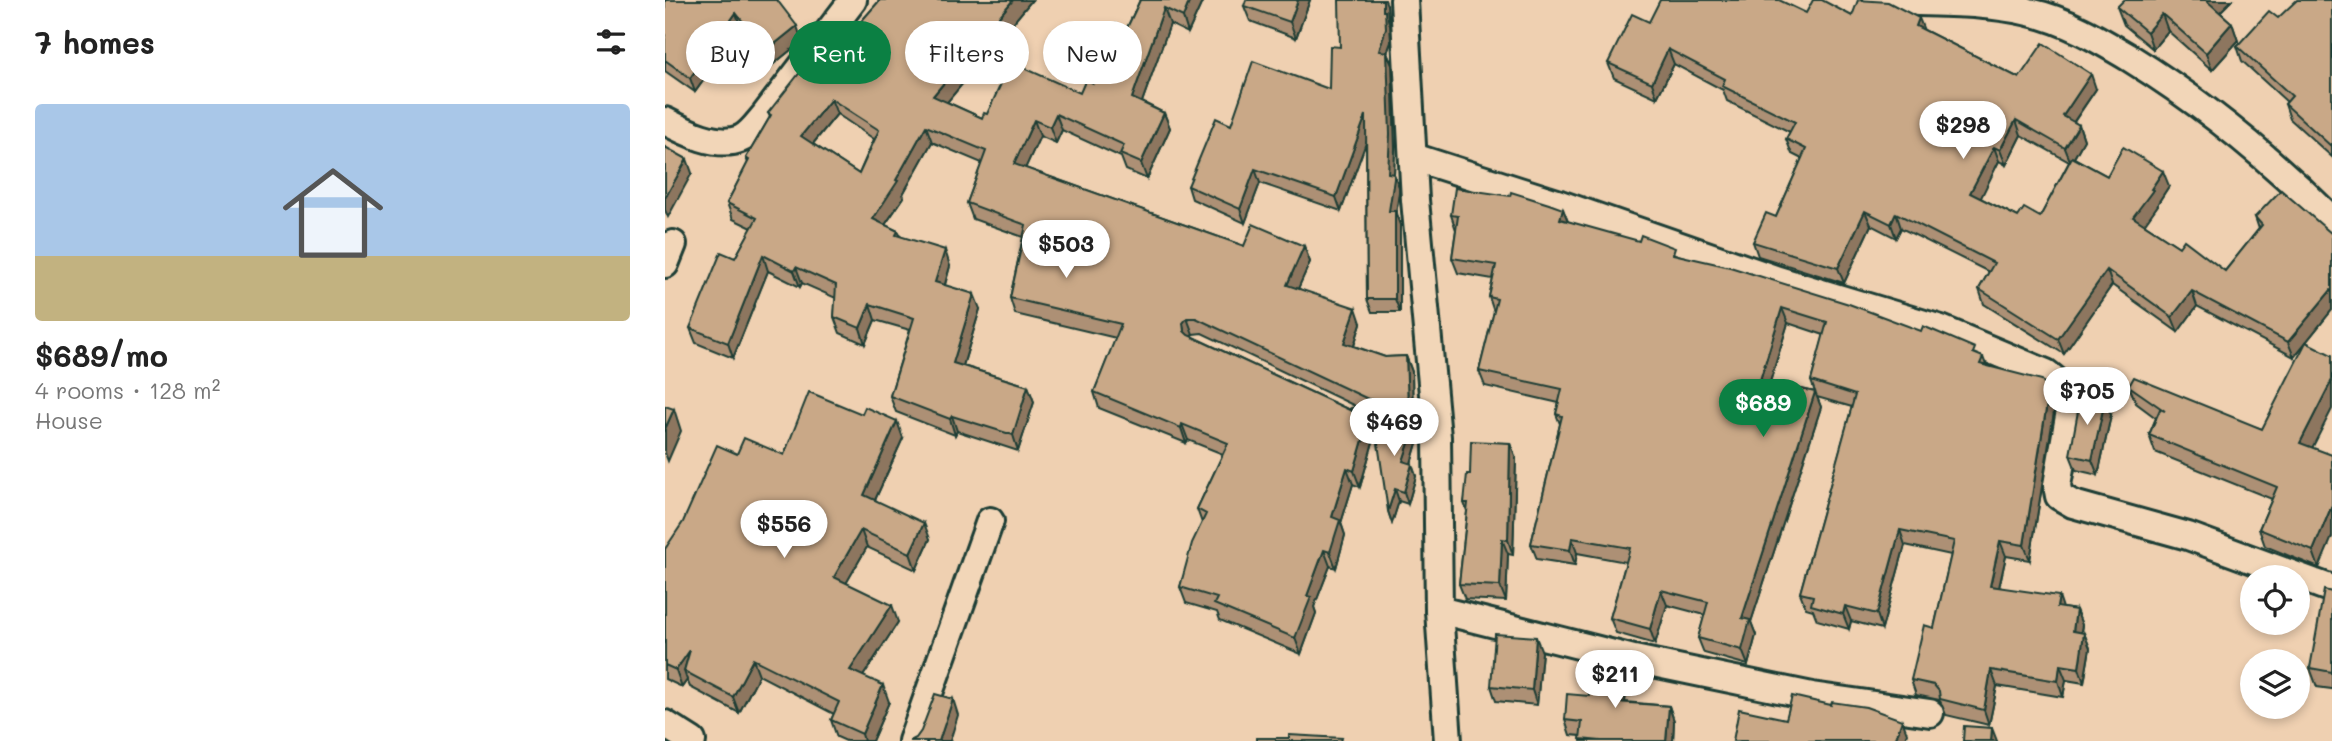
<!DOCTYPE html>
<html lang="en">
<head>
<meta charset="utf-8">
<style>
	:root { --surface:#fff; --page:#f2f2f2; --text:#222; --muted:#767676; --accent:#0b8043 }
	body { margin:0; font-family:Mali,sans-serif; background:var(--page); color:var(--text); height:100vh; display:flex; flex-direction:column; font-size:26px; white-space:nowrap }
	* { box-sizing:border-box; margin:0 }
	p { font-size:23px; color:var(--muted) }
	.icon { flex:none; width:38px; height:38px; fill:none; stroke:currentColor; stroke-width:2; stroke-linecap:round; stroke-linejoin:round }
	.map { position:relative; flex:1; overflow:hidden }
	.sheet { display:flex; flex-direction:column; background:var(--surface); width:665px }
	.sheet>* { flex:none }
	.top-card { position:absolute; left:21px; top:21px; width:665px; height:63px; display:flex; gap:14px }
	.buttons { position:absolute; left:1575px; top:565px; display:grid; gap:14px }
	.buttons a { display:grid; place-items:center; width:70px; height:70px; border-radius:50%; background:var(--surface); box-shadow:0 4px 10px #0003; font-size:35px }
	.price { position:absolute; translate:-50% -60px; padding:0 16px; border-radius:24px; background:#fff; color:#222; font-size:23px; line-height:46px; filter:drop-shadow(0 2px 4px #0008) }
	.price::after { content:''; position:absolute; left:50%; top:42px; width:21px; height:16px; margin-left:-10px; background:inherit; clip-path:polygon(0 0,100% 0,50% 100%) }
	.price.selected { background:var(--accent); color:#fff }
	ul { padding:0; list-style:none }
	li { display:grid; align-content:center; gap:14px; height:371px; padding:0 35px }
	li span { display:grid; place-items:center; height:217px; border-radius:7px; color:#555 }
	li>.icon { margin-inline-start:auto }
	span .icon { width:126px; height:126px; fill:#fffc; stroke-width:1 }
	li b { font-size:30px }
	h2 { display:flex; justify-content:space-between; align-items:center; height:84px; padding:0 35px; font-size:30px }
	.tag { padding:0 24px; border-radius:32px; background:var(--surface); box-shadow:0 4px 10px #0003; font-size:24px; line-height:63px }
	.tag.selected { background:var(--accent); color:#fff }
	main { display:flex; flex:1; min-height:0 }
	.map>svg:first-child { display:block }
</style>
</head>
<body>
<main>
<section class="sheet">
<h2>7 homes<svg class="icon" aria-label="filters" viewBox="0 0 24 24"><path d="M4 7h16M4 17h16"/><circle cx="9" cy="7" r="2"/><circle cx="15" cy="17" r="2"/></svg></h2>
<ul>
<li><span style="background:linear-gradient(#a9c7e8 70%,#c2b280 0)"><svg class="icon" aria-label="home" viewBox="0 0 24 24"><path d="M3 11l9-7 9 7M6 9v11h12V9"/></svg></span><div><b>$689/mo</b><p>4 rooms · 128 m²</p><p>House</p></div></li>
</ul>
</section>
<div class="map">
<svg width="1667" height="741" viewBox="0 0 1667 741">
	<rect width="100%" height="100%" fill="#efd0b1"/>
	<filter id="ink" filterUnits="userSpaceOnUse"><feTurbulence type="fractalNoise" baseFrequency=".0143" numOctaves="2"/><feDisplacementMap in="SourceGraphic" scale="14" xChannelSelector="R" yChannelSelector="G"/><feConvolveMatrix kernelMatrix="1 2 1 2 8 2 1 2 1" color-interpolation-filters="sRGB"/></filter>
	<g filter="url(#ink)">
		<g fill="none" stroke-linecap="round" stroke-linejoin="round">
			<defs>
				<polyline id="lane" points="689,416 706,424 772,437"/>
				<g id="street">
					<polyline points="739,0 750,200 772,437 774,610 783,741"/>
					<path d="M 1211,0 C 1261,4 1315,0 1364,12 C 1401,20 1433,39 1465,58 C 1541,105 1604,157 1667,220"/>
					<path d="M 0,121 C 21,132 52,148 75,139 C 85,135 93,123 100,115 L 188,0"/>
					<path d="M 748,157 L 895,204 L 1113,280 L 1276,329 L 1381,373 C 1393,382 1402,390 1406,405 L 1392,485 L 1394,496 L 1408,504 L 1523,536 L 1667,589"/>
					<polyline points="0,264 8,244"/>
					<polyline points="774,610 969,659 1147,696 1265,713"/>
					<polyline points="0,724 27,741"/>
					<polyline points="247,741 325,521"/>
				</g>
			</defs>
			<!-- lane casing -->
			<use href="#lane" stroke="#1f3d34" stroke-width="19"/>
			<!-- street casing -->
			<use href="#street" stroke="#1f3d34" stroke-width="32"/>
			<!-- lane -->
			<use href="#lane" stroke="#f2d6b8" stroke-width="14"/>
			<!-- street -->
			<use href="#street" stroke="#f2d6b8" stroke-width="26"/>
		</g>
		<!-- wall -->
		<g fill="#ad9074" stroke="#1f3d34" stroke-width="2" fill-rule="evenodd">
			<polygon points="0,0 112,0 137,41 106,66 76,28 30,92 0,71"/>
			<path d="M 215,0 L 367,0 L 282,102 L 317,118 L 322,114 L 415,93 L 428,83 L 462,28 L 475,0 L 538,0 L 523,33 L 505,24 L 477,102 L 499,113 L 505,128 L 482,179 L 461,170 L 456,157 L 397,130 L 391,143 L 375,136 L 360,168 L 579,246 L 639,246 L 645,262 L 633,288 L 696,323 L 689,346 L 720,357 L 741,356 L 747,372 L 748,423 L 709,415 L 537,333 L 528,334 L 526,336 L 704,419 L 710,435 L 695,487 L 688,484 L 676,523 L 680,535 L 671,568 L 665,566 L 649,607 L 651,613 L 636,654 L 555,620 L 552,612 L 521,603 L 515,587 L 537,523 L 532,509 L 558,454 L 523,440 L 521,443 L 434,408 L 429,392 L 451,338 L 350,314 L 345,298 L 358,237 L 308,219 L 302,203 L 317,163 L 267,142 L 238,194 L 239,197 L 220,225 L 233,231 L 236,237 L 285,266 L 280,285 L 315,309 L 298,366 L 363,386 L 369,402 L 353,451 L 292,431 L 290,435 L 231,412 L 225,396 L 245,330 L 210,320 L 200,344 L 175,333 L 169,317 L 171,298 L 137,283 L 135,287 L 103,271 L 68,358 L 31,343 L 25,328 L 70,258 L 87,228 L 68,219 L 62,203 L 83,163 L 81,158 L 105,117 L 103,113 L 186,33 ZM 172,114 L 209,139 L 194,174 L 148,144 Z"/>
			<polygon points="645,0 631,38 585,21 579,6"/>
			<polygon points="1567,0 1555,12 1567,23 1573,41 1547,70 1503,31 1488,49 1459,25 1452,7"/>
			<polygon points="1667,0 1667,157 1625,119 1620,104 1622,102 1577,61 1572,46 1613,18"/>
			<polygon points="722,5 726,42 722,53 727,65 730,148 729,174 734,187 734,192 731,214 735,225 735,312 707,312 702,299 701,142 676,211 595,183 580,223 527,199 523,186 566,125 664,89 675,47"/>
			<path d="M 1141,13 L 1187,16 L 1259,30 L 1354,78 L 1431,89 L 1409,122 L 1414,125 L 1419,140 L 1409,158 L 1442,176 L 1504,186 L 1493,203 L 1493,205 L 1479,224 L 1514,247 L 1560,271 L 1594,229 L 1590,217 L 1667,234 L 1667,310 L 1629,357 L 1532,306 L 1513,332 L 1447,285 L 1399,354 L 1319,304 L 1314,289 L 1324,272 L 1236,228 L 1231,238 L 1206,225 L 1179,283 L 1093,256 L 1088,242 L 1111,217 L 1137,159 L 1127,154 L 1121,139 L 1125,132 L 1062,101 L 1058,90 L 1009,64 L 992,98 L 949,78 L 943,63 L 984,22 ZM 1356,135 L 1404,162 L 1375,217 L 1353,217 L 1315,198 L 1334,161 L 1341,165 Z"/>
			<path d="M 898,209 L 903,222 L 1013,255 L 1318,357 L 1321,365 L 1390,406 L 1365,560 L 1341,556 L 1334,587 L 1398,608 L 1411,610 L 1417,625 L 1416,632 L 1419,633 L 1425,648 L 1419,683 L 1401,680 L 1398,697 L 1332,686 L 1324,725 L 1281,715 L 1276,703 L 1274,700 L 1251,695 L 1246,680 L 1269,628 L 1286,555 L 1240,545 L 1217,629 L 1186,621 L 1184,629 L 1152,620 L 1148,610 L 1141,608 L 1135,593 L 1187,407 L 1152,397 L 1156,407 L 1086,622 L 1091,635 L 1083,665 L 1039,653 L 1033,638 L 1040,615 L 1002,605 L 990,644 L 951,633 L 945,618 L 961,562 L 912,553 L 910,565 L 872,559 L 866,544 L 895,424 L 891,414 L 894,403 L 820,386 L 814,371 L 829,312 L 824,297 L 828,279 L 793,273 L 787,258 L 791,230 L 786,215 ZM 1123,323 L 1159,335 L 1146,381 L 1150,392 L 1105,382 Z"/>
			<polygon points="1464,386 1597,429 1647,448 1654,568 1600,546 1594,529 1607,499 1490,452 1484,435 1491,418 1471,403"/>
			<polygon points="1446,415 1433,475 1411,470 1405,455"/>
			<polygon points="748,431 752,443 746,464 751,476 743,504 734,501 727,523 723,511"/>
			<polygon points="238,438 210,500 265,539 251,570 202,547 181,583 233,622 198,676 224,702 207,741 181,741 172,737 166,720 169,714 94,675 74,713 25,687 22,680 17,687 0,679 0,549 72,454 119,455"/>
			<polygon points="851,458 848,555 843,554 841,601 800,599 794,584 802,511 799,503 805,474"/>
			<polygon points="1667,592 1667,689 1652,687 1645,668"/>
			<polygon points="877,652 872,705 831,701 826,686"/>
			<polygon points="956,661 962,676 960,702 1004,706 1009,721 1008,741 916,741 916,736 905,735 900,720"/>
		</g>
		<!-- shaded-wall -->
		<g fill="#8d765e" stroke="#1f3d34" stroke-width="2">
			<polygon points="348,0 367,0 274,112 268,96"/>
			<polygon points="525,0 538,0 523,33 518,17"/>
			<polygon points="633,0 645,0 631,38 625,22"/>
			<polygon points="718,0 720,0 722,5 723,19 725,25 726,42 722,53 727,65 730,148 729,174 734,187 734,192 731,214 735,225 735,312 730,299 724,211 723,173 714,51 718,11"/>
			<polygon points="1543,0 1567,0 1548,19 1542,1"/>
			<polygon points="499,8 505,24 473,113 467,98"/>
			<polygon points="71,13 76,28 30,92 25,78"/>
			<polygon points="1497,14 1503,31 1488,49 1482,32"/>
			<polygon points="1254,18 1260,33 1251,26"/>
			<polygon points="1567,23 1573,41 1547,70 1541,53"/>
			<polygon points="132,26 137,41 106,66 101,51"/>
			<polygon points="1003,49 1009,64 992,98 987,83"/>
			<polygon points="1426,74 1431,89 1403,130 1398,116"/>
			<polygon points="166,99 172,114 142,151 136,136"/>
			<polygon points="499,113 505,128 482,179 476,163"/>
			<polygon points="391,114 397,130 391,143 385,127"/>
			<polygon points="701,115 706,129 676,211 671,197"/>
			<polygon points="369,120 375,136 355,180 349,164"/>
			<polygon points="1351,120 1356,135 1341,165 1335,150"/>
			<polygon points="1414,125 1419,140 1406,163 1400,148"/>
			<polygon points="261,126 267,142 238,194 239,197 213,235 208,219 231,180"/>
			<polygon points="1329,147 1334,161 1311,208 1305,193"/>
			<polygon points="22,159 27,173 3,217 0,210 0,198"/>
			<polygon points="590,169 595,183 580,223 575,209"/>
			<polygon points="1498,171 1504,186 1493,203 1493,205 1474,232 1468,217"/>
			<polygon points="898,209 904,224 895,219"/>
			<polygon points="1200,211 1206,225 1179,283 1173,268"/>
			<polygon points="1231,213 1236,228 1231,238 1226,224"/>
			<polygon points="639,246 645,262 628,300 622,285"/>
			<polygon points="280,250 285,266 276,298 270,282"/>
			<polygon points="98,255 103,271 68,358 63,343"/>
			<polygon points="131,267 137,283 135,287 129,271"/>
			<polygon points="1442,270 1447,285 1399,354 1393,339"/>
			<polygon points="1667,289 1667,310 1629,357 1623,342"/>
			<polygon points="1527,291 1532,306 1513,332 1507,317"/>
			<polygon points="309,294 315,309 294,379 288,363"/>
			<polygon points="205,304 210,320 200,344 195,328"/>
			<polygon points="691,308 696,323 685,358 679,343"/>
			<polygon points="1117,308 1123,323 1101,395 1095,380"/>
			<polygon points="522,318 528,334 524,339 519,331 518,323"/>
			<polygon points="741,356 747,372 748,423 743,407"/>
			<polygon points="1667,380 1667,409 1641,460 1635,443"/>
			<polygon points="363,386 369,402 353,451 348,435"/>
			<polygon points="1384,391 1390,406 1365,560 1359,545"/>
			<polygon points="1150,392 1156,407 1086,622 1091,635 1083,665 1077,650 1077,618"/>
			<polygon points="1440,400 1446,415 1433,475 1427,460"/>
			<polygon points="9,409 16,431 3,461 0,453 0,429"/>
			<polygon points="287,416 292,431 290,435 285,419"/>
			<polygon points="704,419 710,435 695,487 689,471"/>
			<polygon points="232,421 238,438 205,511 199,495"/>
			<polygon points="517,424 523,440 521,443 516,428"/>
			<polygon points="748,431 752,443 743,473 738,461"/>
			<polygon points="845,443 851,458 848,555 843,540"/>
			<polygon points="747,464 751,476 743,504 739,492"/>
			<polygon points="682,468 688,484 676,523 680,535 671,568 665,552 667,517"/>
			<polygon points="730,489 734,501 727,523 723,511"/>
			<polygon points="1667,505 1667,537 1654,568 1648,551"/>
			<polygon points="259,523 265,539 251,570 245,553"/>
			<polygon points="196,530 202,547 175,594 169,577"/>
			<polygon points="1235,530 1240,545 1217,629 1212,614"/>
			<polygon points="907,538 912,553 910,565 905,550"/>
			<polygon points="837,539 843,554 841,601 835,586"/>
			<polygon points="1335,541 1341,556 1331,601 1325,586"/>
			<polygon points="659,550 665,566 649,607 651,613 636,654 630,638 642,596"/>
			<polygon points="996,590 1002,605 990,644 985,629"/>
			<polygon points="1394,596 1399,611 1392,607"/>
			<polygon points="227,605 233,622 191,687 185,670"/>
			<polygon points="1180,606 1186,621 1184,629 1178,614"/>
			<polygon points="1411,610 1417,625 1413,646 1408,631"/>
			<polygon points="1419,633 1425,648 1419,683 1414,668"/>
			<polygon points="871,637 877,652 872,705 867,690"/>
			<polygon points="25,650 19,671 22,680 17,687 11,670"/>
			<polygon points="88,659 94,675 74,713 68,697"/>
			<polygon points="956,661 962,676 959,717 953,702"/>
			<polygon points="1395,665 1401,680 1398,697 1393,681"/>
			<polygon points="1326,670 1332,686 1324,725 1319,710"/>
			<polygon points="218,685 224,702 207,741 199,741 197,734"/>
			<polygon points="288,699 293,715 285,741 274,741"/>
			<polygon points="1004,706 1009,721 1008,741 1001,741"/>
			<polygon points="1237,720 1242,733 1239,741 1230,741"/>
			<polygon points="1327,728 1332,741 1326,741"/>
		</g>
		<!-- building -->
		<g fill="#c9a887" stroke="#1f3d34" stroke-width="2" fill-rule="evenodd">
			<polygon points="0,0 112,0 132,26 101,51 71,13 25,78 0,60"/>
			<path d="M 215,0 L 348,0 L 268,96 L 317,118 L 319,113 L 322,114 L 346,62 L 415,93 L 421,79 L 428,83 L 451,24 L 462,28 L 475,0 L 525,0 L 518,17 L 499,8 L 467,98 L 499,113 L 476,163 L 455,154 L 459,145 L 391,114 L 385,127 L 369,120 L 349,164 L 579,246 L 588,224 L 639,246 L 622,285 L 691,308 L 679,343 L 720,357 L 741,356 L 743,407 L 703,399 L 531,318 L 522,318 L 518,323 L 519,331 L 523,335 L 704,419 L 689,471 L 682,468 L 667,517 L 675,520 L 665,552 L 659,550 L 642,596 L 646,597 L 630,638 L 549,604 L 552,598 L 515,587 L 527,543 L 541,514 L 532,509 L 563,443 L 517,424 L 516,428 L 429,392 L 456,324 L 345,298 L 361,225 L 302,203 L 321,151 L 261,126 L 231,180 L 233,181 L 208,219 L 233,231 L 231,235 L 280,250 L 270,282 L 309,294 L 288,363 L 363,386 L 348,435 L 287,416 L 285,419 L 225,396 L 249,318 L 205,304 L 195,328 L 169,317 L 171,285 L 131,267 L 129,271 L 98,255 L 63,343 L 25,328 L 56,252 L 70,258 L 92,218 L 62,203 L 84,160 L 81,158 L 106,115 L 103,113 L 173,24 L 186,33 ZM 166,99 L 214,130 L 194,174 L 136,136 Z"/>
			<polygon points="581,0 633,0 625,22 579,6"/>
			<polygon points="674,0 718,0 718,11 720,11 721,28 714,51 722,52 725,134 723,173 729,174 729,179 724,211 730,211 730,299 702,299 701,115 671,197 590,169 575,209 523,186 551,118 566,125 588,61 664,89 665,46 675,47"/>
			<polygon points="995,0 1114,0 1141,13 1148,0 1157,0 1187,16 1193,0 1223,2 1254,18 1251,26 1354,78 1378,43 1426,74 1398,116 1414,125 1400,148 1351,120 1335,150 1329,147 1305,193 1353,217 1359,208 1375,217 1407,157 1442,176 1458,147 1498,171 1486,189 1488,190 1468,217 1514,247 1519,240 1560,271 1597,225 1590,217 1616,190 1667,234 1667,289 1623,342 1527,291 1507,317 1442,270 1393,339 1314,289 1329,263 1231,213 1226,224 1200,211 1173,268 1088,242 1101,213 1111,217 1141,149 1121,139 1130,122 1057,86 1060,79 1003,49 987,83 943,63 967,14 984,22"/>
			<polygon points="1459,0 1543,0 1542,1 1567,23 1541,53 1497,14 1482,32 1452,7"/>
			<polygon points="1632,0 1667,0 1667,147 1620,104 1627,96 1572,46 1604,11 1613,18"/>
			<polygon points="0,147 22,159 0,198"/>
			<polygon points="790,188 845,196 846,192 884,204 898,209 895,219 974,241 976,235 1010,248 1008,254 1065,267 1184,304 1256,331 1258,326 1265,329 1310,348 1308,353 1318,357 1315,364 1377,380 1384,391 1359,545 1335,541 1325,586 1394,596 1392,607 1411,610 1408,631 1419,633 1414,668 1395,665 1393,681 1326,670 1319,710 1275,699 1274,691 1269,685 1246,680 1259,625 1269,628 1289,541 1235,530 1212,614 1180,606 1178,614 1146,605 1148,596 1135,593 1190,395 1146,381 1162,322 1117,308 1095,380 1150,392 1077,618 1085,620 1077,650 1033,638 1043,602 996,590 985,629 945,618 965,548 907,538 905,550 866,544 897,416 891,414 897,389 814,371 832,299 824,297 831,265 787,258 793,216 786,215"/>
			<polygon points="1641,342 1667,355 1667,380 1635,443 1667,455 1667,505 1648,551 1594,529 1612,487 1484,435 1495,409 1500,411 1464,386 1469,377 1597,429"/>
			<polygon points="144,392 197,414 200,407 232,421 199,495 259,523 245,553 196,530 169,577 227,605 185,670 218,685 197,734 166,720 174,702 88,659 68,697 19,671 25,650 11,670 0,665 0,549 18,522 52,445 72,454 79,438 119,455"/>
			<polygon points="1416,395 1440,400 1427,460 1405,455"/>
			<polygon points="0,406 9,409 0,429"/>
			<polygon points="710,423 748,431 738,461 747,464 739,492 730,489 723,511"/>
			<polygon points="806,441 845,443 843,540 837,539 835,586 794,584 803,503 799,503 802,474 805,474"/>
			<polygon points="1659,590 1667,592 1667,672 1645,668"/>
			<polygon points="830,634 871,637 867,690 826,686"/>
			<polygon points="927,659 956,661 953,702 1004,706 1001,741 936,741 915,739 917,722 900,720 902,694 924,696"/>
			<polygon points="270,694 288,699 274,741 245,741 251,738 256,731"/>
			<polygon points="1127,696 1166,705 1167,702 1201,707 1237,720 1230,741 1068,741 1074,709 1121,719"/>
			<polygon points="1299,726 1327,728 1326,741 1298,741"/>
			<polygon points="624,735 677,738 676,741 591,741 591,738 624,738"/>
		</g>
	</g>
</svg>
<div class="buttons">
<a><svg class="icon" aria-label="locate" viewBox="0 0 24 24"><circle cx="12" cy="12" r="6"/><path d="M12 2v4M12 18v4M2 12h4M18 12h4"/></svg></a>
<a><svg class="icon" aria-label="layers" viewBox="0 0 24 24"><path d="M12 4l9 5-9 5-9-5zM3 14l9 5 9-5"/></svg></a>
</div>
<b class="price" style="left:1298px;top:161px">$298</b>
<b class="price" style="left:401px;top:280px">$503</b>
<b class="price" style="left:1422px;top:427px">$705</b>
<b class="price selected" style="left:1098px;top:439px">$689</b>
<b class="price" style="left:729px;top:458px">$469</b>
<b class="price" style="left:119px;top:560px">$556</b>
<b class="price" style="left:950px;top:710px">$211</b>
<div class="top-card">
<a class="tag">Buy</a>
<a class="tag selected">Rent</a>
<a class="tag">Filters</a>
<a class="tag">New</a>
</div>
</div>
</main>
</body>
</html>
